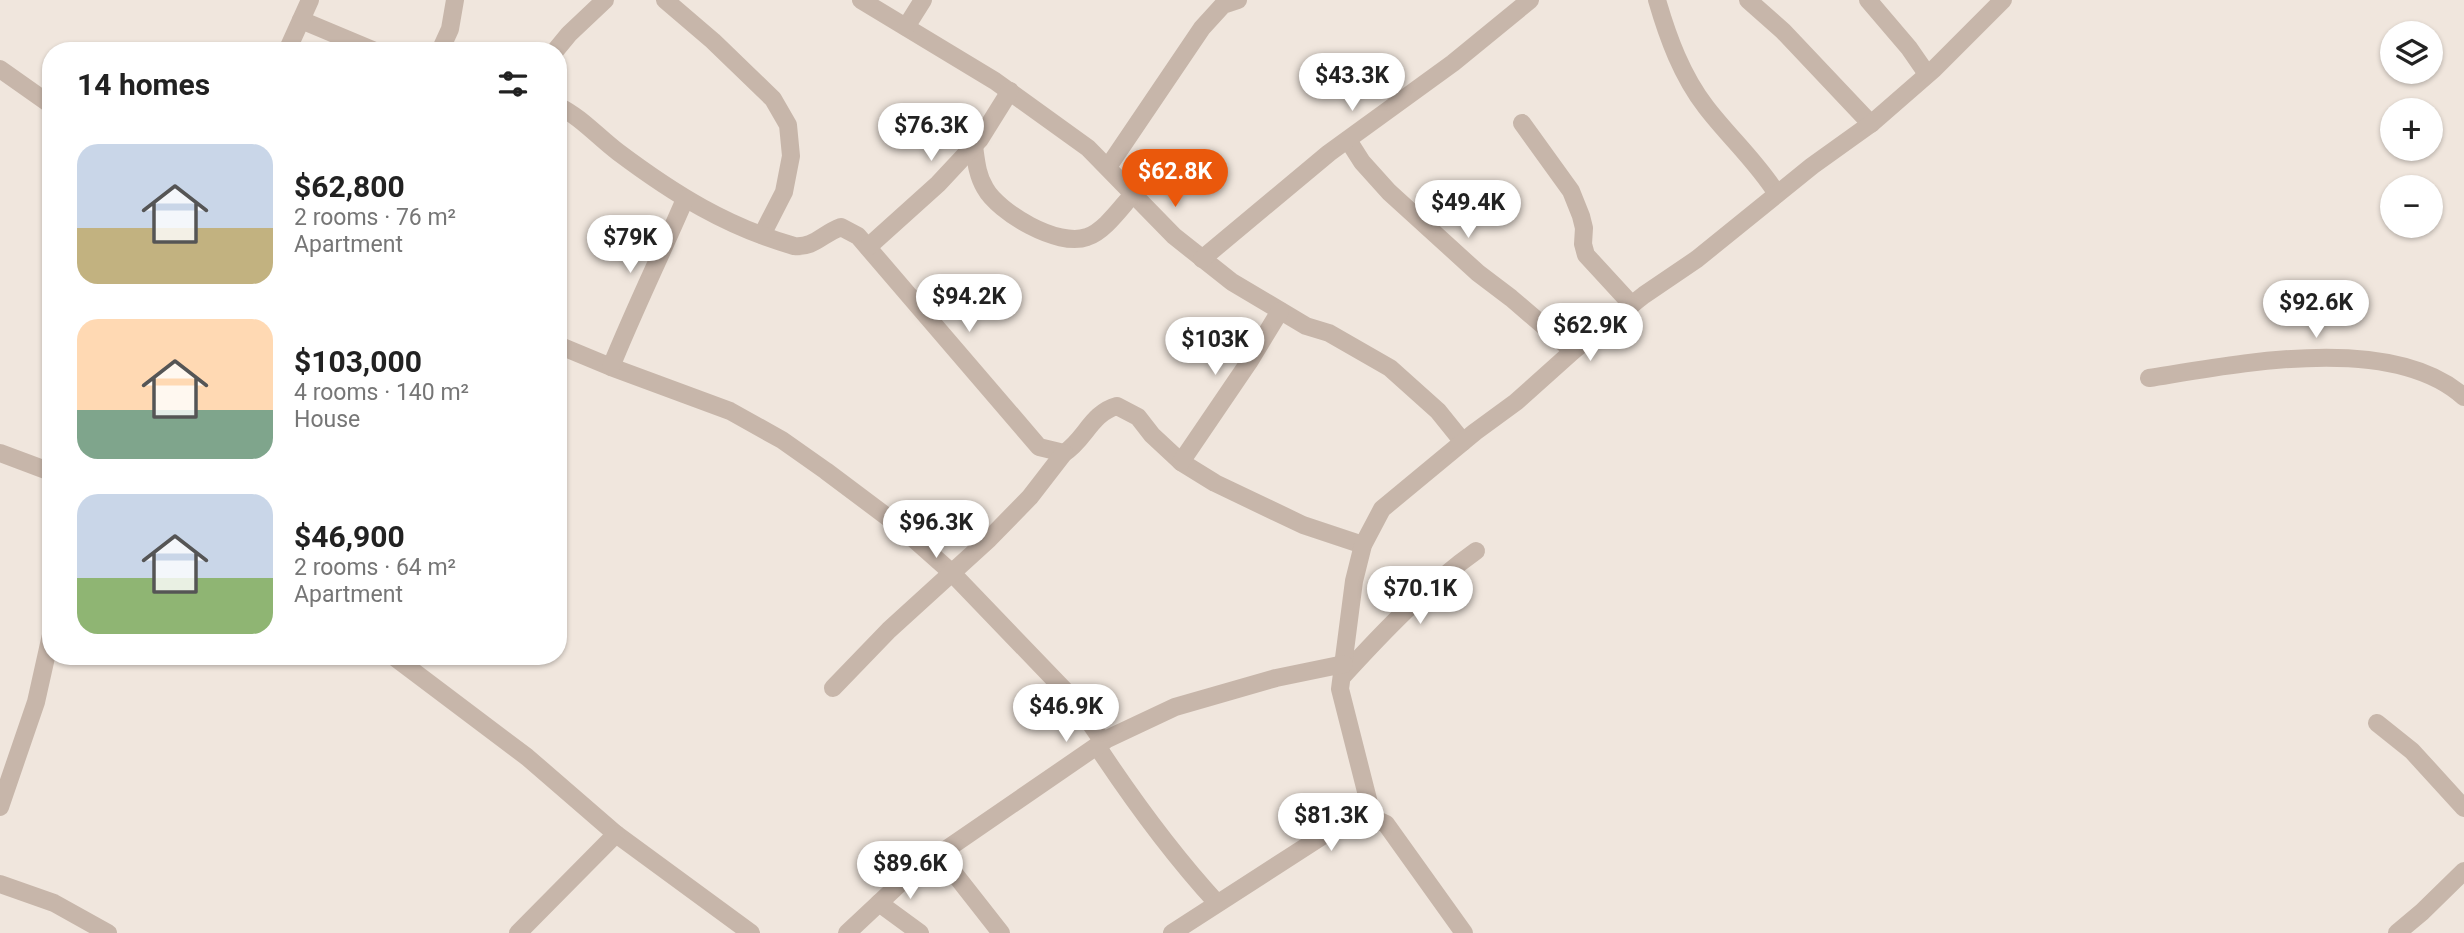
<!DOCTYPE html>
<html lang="en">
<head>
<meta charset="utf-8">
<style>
	:root { --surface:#fff; --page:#f6f6f6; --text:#222; --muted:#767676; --accent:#ea580c }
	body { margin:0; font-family:Roboto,sans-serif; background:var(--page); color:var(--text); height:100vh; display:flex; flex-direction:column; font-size:26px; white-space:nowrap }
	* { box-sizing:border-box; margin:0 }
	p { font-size:23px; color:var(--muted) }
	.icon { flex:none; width:38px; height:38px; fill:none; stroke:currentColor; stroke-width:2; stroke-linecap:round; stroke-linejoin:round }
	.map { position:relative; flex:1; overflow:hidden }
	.panel { position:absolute; left:42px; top:42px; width:525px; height:623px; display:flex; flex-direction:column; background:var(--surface); border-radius:28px; box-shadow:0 2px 5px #0004 }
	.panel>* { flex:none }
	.fabs { position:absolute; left:2380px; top:21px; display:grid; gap:14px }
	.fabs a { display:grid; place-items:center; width:63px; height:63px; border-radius:50%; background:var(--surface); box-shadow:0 2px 5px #0004; font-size:35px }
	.price { position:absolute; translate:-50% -60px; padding:0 16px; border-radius:24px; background:#fff; color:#222; font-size:23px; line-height:46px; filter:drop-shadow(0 2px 4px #0008) }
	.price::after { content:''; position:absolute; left:50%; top:42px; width:21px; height:16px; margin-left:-10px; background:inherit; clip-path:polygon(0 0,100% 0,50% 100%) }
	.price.selected { background:var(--accent); color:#fff }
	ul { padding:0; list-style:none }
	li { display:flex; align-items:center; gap:21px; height:175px; padding:0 35px }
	li span { display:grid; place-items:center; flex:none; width:196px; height:140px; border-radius:21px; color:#555 }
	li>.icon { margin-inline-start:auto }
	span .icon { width:84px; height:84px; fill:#fffc; stroke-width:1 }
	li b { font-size:30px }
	h2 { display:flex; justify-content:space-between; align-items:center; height:84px; padding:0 35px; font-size:30px }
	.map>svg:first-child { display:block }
</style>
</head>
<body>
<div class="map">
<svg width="2464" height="933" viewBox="0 0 2464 933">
	<rect width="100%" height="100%" fill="#f0e6dd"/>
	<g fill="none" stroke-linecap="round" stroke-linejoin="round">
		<!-- minor -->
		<g stroke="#c7b6aa" stroke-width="18">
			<polyline points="665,0 713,41 773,99 788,125 791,156 784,192 762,235"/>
			<polyline points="861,0 995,81 1088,148 1174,236 1232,282 1306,326 1329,333 1390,368 1438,411 1463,442"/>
			<path d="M 1657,0 C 1668,38 1682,76 1706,107 C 1729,137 1757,162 1777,194"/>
			<polyline points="1748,0 1783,31 1871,124"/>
			<polyline points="1868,0 1909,48 1927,74"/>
			<polyline points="301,20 375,51"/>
			<polyline points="906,27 923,0"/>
			<polyline points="287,51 310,0"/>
			<polyline points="440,51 450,29 455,0"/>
			<polyline points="555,51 569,34 605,0"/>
			<polyline points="0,69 51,105"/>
			<path d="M 558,106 C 581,117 598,137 618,152 C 674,194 727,227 794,246 C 814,248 822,234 841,227 L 858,236 L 1039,447 L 1064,453 C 1085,440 1091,413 1117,406 L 1138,417 L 1152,435 L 1181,462 L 1215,483 L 1303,525 L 1363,545"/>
			<polyline points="1522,123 1571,191 1581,216 1584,228 1583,244 1586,255 1632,305"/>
			<polyline points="1348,140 1362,162 1389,192 1478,273 1511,298 1573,351"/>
			<path d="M 974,146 C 976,160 977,175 985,188 C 998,212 1058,248 1087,237 C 1105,231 1121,207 1134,193"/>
			<polyline points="1108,167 1202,28 1223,5 1238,0"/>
			<polyline points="868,247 938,184 980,139 1010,91"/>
			<polyline points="1202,259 1329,153 1453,63 1530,0"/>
			<polyline points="558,345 611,367 730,411 782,440 826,471 898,525 951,572 1075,701 1103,742"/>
			<path d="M 611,367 C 634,310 661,255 685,199"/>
			<path d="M 2149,378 C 2237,364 2392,332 2464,397"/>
			<polyline points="0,453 51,472"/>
			<polyline points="1181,462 1249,362 1280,311"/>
			<polyline points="393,656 527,757 616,834 751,933"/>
			<path d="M 1342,677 C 1382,633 1428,585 1476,551"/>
			<polyline points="833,688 889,630 989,539 1030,497 1064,453"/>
			<polyline points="2377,723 2412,751 2464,808"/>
			<path d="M 1097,746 C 1134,802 1172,854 1217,903"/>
			<polyline points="0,807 36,702 51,635"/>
			<polyline points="1373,819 1340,689 1354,581 1363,545 1382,509 1475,432 1516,402 1573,351 1644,295 1697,259 1812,166 1872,123 1934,69 2003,0"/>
			<polyline points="939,854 1001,933"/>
			<polyline points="0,884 54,903 108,933"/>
			<polyline points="879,903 920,933"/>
			<polyline points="518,933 616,834"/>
			<polyline points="847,933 909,875 1107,739 1175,707 1276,678 1344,664"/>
			<path d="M 1172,933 L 1324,835 C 1344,823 1363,812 1386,824 L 1464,933"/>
			<polyline points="2397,933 2422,912 2464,871"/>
		</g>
	</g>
</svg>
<div class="fabs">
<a><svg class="icon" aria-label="layers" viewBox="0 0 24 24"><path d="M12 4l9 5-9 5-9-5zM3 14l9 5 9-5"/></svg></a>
<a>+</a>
<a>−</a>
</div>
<b class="price" style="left:1352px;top:113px">$43.3K</b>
<b class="price" style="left:931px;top:163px">$76.3K</b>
<b class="price selected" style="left:1175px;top:209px">$62.8K</b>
<b class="price" style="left:1468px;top:240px">$49.4K</b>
<b class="price" style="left:630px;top:275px">$79K</b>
<b class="price" style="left:969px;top:334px">$94.2K</b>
<b class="price" style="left:2316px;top:340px">$92.6K</b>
<b class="price" style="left:1590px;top:363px">$62.9K</b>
<b class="price" style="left:1215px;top:377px">$103K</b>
<b class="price" style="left:936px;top:560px">$96.3K</b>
<b class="price" style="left:1420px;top:626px">$70.1K</b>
<b class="price" style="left:1066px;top:744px">$46.9K</b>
<b class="price" style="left:1331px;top:853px">$81.3K</b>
<b class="price" style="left:910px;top:901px">$89.6K</b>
<section class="panel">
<h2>14 homes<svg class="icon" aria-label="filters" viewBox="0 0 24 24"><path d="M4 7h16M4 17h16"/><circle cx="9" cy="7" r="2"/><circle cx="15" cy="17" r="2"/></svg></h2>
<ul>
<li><span style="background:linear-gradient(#c9d6e8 60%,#c2b280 0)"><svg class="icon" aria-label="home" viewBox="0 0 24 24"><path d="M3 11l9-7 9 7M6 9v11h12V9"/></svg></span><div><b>$62,800</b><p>2 rooms · 76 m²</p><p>Apartment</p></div></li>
<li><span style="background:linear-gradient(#ffd9b3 65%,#7fa58c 0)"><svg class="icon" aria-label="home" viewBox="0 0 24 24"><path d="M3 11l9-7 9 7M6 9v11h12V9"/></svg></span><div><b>$103,000</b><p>4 rooms · 140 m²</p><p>House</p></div></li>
<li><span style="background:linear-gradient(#c9d6e8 60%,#8fb573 0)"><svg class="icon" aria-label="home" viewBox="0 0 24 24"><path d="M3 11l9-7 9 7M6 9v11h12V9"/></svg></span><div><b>$46,900</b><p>2 rooms · 64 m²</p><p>Apartment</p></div></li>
</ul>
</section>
</div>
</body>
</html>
